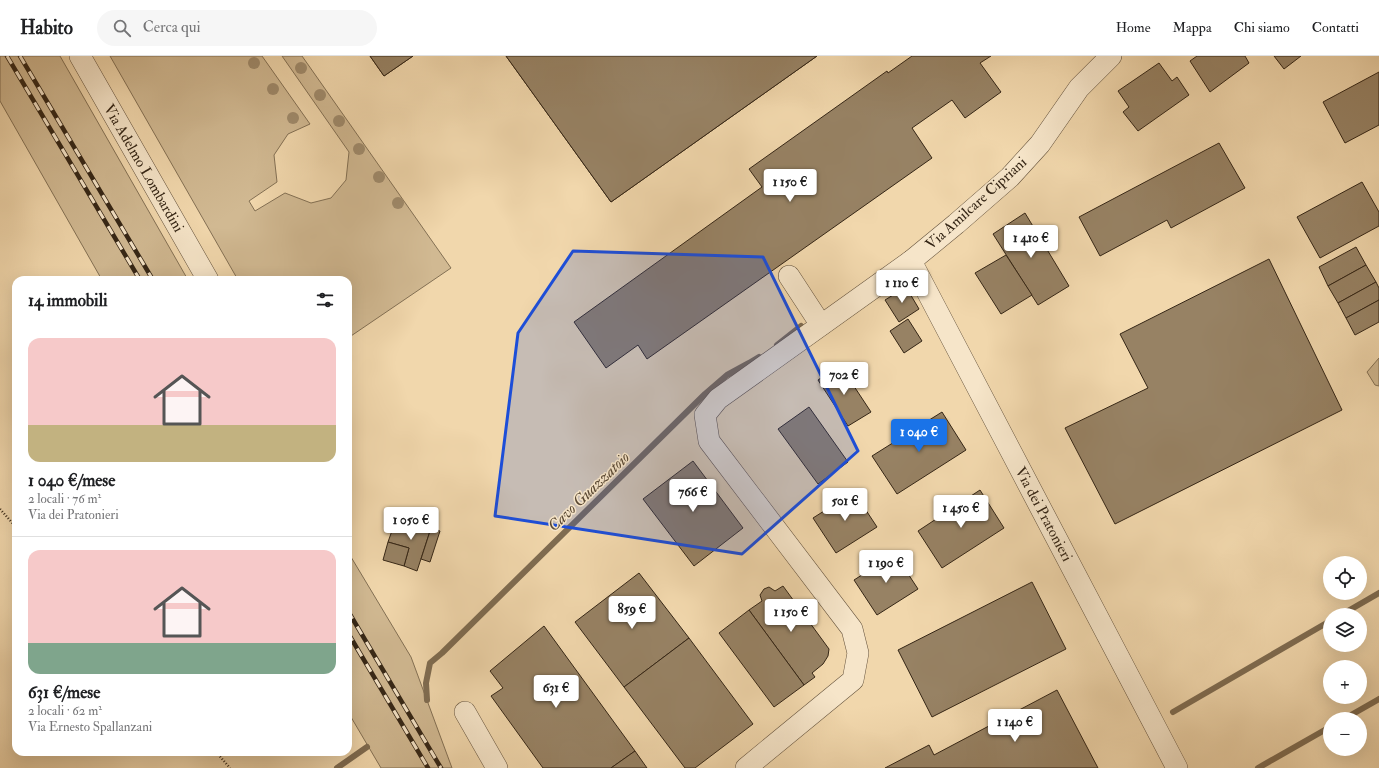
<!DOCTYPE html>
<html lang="it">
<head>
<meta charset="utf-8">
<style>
	:root { --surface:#fff; --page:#f6f6f6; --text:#202124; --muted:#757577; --line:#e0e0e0; --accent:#1a73e8 }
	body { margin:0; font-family:"IM FELL Double Pica",serif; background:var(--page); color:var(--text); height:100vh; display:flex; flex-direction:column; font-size:15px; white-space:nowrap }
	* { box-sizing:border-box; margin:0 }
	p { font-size:13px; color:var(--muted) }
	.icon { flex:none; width:22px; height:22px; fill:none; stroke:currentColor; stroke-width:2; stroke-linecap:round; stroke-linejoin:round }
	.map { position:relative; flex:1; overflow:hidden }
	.details { position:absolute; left:12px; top:220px; width:340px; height:480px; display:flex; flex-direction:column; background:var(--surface); border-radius:12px; box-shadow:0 4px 16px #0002 }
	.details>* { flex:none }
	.tools { position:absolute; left:1323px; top:500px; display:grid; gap:8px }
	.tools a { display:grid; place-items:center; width:44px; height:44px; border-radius:50%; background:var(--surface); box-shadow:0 4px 16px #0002; font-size:20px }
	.price { position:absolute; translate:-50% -34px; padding:0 9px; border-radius:4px; background:#fff; color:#222; font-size:13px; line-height:26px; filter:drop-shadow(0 1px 2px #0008) }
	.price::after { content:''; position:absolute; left:50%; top:24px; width:12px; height:9px; margin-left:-6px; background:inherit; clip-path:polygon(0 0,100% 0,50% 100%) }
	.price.active { background:var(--accent); color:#fff }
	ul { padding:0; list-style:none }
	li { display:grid; align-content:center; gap:8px; height:212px; padding:0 16px }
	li+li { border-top:1px solid var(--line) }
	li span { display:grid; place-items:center; height:124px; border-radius:12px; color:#555 }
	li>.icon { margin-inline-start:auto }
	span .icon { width:72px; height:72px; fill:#fffc; stroke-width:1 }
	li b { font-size:17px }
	h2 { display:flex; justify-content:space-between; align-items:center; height:48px; padding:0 16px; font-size:17px }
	header { display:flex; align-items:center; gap:24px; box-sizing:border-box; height:56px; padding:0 20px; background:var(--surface); border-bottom:1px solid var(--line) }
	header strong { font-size:19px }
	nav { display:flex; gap:22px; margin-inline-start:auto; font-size:14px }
	.search { width:280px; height:36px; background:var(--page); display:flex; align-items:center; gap:10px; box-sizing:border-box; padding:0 14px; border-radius:22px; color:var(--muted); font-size:15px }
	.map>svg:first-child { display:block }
</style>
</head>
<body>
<header>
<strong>Habito</strong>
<div class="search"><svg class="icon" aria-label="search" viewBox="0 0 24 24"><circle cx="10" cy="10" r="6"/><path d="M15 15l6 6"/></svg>Cerca qui</div>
<nav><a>Home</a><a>Mappa</a><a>Chi siamo</a><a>Contatti</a></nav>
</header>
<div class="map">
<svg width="1379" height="712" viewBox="0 0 1379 712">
	<rect width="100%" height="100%" fill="#f1d7ac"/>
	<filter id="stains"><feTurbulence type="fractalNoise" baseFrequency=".005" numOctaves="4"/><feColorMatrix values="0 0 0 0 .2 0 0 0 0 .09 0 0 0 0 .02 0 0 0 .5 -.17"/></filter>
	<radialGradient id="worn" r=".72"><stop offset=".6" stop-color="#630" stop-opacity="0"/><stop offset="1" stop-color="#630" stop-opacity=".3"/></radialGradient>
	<!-- green -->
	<g fill="#d1b992" stroke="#837054">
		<polygon points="0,0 60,0 188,224 102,224 0,45"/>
		<polygon points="110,0 262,0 310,68 288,78 274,99 277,126 249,145 255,155 285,137 311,147 331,142 346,124 349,96 282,0 302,0 451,212 348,282 348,224 238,224"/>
		<polygon points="1379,302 1379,330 1375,329 1367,316"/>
		<polygon points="348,496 411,601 452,712 381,712 348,656"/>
	</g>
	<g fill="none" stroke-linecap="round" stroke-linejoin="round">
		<!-- stream -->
		<g stroke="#7f6c51" stroke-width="6">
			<polyline points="777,289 801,270"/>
			<polyline points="1341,559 1379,537"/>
			<polyline points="427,644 426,627 430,607 442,597 705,338 727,319 749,307 759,301"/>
			<polyline points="1173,656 1330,565"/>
			<polyline points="1344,663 1379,643"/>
			<polyline points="337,712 367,691"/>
			<polyline points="1258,712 1330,671"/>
		</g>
	</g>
	<!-- building -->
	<g fill="#978264" stroke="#352616">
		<polygon points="370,0 413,0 384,20"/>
		<polygon points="370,0 413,0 384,20"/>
		<polygon points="506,0 817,0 611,146"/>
		<polygon points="506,0 817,0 611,146"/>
		<polygon points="912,0 991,0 980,7 1001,36 965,62 952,44 912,72 932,102 647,303 638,289 606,312 574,266 762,131 749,113 887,15 888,17"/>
		<polygon points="1197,0 1245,0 1249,7 1210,36 1190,5"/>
		<polygon points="1274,0 1301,0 1284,13"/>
		<polygon points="1159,7 1172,25 1177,21 1189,39 1138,75 1123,56 1129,51 1118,35"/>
		<polygon points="1379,16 1379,69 1345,87 1323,46"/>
		<polygon points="1219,87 1245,132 1171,172 1167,164 1100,200 1079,161"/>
		<polygon points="1362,126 1379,156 1379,170 1320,202 1297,161"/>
		<polygon points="1025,157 1069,230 1038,249 993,178"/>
		<polygon points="1356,191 1366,209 1328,230 1319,211"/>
		<polygon points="1006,199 1032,239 1001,258 975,217"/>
		<polygon points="1269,203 1342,354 1115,468 1065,372 1148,332 1120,278"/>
		<polygon points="1366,209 1376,226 1338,247 1328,230"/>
		<polygon points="1376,226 1379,232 1379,244 1346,262 1338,247"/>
		<polygon points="906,231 919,253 899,266 885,244"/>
		<polygon points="1379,244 1379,266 1355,279 1346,262"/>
		<polygon points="908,263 922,285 904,297 890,275"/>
		<polygon points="840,309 871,356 848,370 818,324"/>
		<polygon points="809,351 848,406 818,428 778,373"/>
		<polygon points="942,356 966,394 897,438 872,400"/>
		<polygon points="693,405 743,472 694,510 643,443"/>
		<polygon points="980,434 1004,472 942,512 918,475"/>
		<polygon points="854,436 877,471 836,497 813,462"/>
		<polygon points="400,462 431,472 417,515 404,510 409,492 388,486 394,469 397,470"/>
		<polygon points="431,472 440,475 430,506 421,503"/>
		<polygon points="388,486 409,492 404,510 383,504"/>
		<polygon points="895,498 918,533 877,559 854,524"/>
		<polygon points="639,517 689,582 624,631 575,566"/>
		<polygon points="1032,526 1066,593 932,661 898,594"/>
		<polygon points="783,530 829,593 828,600 823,608 812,617 815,621 804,629 749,554 762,545 760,539 764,533 769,531 775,535"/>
		<polygon points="749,554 804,629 774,651 719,577"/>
		<polygon points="544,570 635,695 611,712 543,712 491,640 503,632 490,615"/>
		<polygon points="689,582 753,668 695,712 685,712 624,631"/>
		<polygon points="1057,634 1098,712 885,712 929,689 934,699"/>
		<polygon points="635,695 647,712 611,712"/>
	</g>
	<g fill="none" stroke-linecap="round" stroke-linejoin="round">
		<defs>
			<g id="minor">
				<polyline points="80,0 208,224"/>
				<polyline points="911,205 1177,712"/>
				<polyline points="789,220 821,269"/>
				<polyline points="465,656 497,712"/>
				<polyline points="746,712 853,624 858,597 852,573 709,385 705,359 718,343 911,205 956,168 1010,121 1040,88 1079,32 1111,0"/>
			</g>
		</defs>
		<!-- minor casing -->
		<use href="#minor" stroke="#64523c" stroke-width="22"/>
		<!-- path -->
		<g stroke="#352616" stroke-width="2.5" stroke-dasharray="1 2" stroke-linecap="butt">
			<polyline points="0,453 16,471"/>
			<polyline points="216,696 230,712"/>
		</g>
		<!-- minor -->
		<use href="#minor" stroke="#f6e5c9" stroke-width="21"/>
		<defs>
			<g id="rail">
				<polyline points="7,0 140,224"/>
				<polyline points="20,0 153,224"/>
				<polyline points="348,555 441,712"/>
				<polyline points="348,577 428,712"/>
			</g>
		</defs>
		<!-- rail casing -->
		<use href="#rail" stroke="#352616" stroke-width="4.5"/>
		<!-- rail -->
		<use href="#rail" stroke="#f6e5c9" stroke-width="3" stroke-dasharray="9" stroke-linecap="butt"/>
	</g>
	<!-- trees -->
	<g fill="#9f8a6b">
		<circle cx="254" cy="7" r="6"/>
		<circle cx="301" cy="12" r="6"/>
		<circle cx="273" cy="33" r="6"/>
		<circle cx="320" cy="39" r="6"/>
		<circle cx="293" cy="62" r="6"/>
		<circle cx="339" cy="65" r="6"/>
		<circle cx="359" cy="93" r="6"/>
		<circle cx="379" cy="121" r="6"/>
		<circle cx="398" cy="147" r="6"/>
	</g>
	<!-- marked area -->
	<path fill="#1d4ed8" fill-opacity="0.2" stroke="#1d4ed8" stroke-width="3" stroke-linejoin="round" d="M 573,195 L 763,201 L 858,395 L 742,498 L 495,460 L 518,277 Z"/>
	<g text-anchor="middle" stroke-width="3" stroke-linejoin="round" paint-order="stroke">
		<!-- street labels -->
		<g font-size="15" fill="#352616" stroke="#f6e5c9">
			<text transform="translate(144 112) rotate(60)" y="5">Via Adelmo Lombardini</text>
			<text transform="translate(976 147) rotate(-42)" y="5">Via Amilcare Cipriani</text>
			<text transform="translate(1044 458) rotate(62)" y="5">Via dei Pratonieri</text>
		</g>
		<!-- water labels -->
		<g font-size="16" font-style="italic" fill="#5a4934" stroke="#f6e5c9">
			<text transform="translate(588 435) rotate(-44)" y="6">Cavo Guazzatoio</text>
		</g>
	</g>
	<rect width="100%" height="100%" filter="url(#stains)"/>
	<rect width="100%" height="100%" fill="url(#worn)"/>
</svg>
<div class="tools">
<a><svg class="icon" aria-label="locate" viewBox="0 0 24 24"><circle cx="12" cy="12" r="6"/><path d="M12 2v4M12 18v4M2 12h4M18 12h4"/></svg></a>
<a><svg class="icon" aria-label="layers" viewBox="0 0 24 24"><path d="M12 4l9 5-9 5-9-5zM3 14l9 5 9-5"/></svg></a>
<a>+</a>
<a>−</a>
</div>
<b class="price" style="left:790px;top:147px">1 150 €</b>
<b class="price" style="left:1031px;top:203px">1 410 €</b>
<b class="price" style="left:902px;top:248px">1 110 €</b>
<b class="price" style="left:844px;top:340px">702 €</b>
<b class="price active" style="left:919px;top:397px">1 040 €</b>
<b class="price" style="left:693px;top:457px">766 €</b>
<b class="price" style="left:845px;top:466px">501 €</b>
<b class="price" style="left:961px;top:473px">1 450 €</b>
<b class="price" style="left:411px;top:485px">1 050 €</b>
<b class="price" style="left:886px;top:528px">1 190 €</b>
<b class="price" style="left:632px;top:574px">859 €</b>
<b class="price" style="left:791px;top:577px">1 150 €</b>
<b class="price" style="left:556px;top:653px">631 €</b>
<b class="price" style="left:1015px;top:687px">1 140 €</b>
<section class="details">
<h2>14 immobili<svg class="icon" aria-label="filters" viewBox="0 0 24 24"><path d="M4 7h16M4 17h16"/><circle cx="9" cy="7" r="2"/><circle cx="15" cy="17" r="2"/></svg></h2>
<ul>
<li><span style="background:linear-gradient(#f6c9c9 70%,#c2b280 0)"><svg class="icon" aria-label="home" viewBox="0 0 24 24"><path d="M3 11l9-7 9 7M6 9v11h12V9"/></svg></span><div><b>1 040 €/mese</b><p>2 locali · 76 m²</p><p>Via dei Pratonieri</p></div></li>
<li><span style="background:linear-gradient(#f6c9c9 75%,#7fa58c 0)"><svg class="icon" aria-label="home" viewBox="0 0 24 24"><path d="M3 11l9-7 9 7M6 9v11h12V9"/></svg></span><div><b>631 €/mese</b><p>2 locali · 62 m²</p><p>Via Ernesto Spallanzani</p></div></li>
</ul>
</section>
</div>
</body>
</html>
